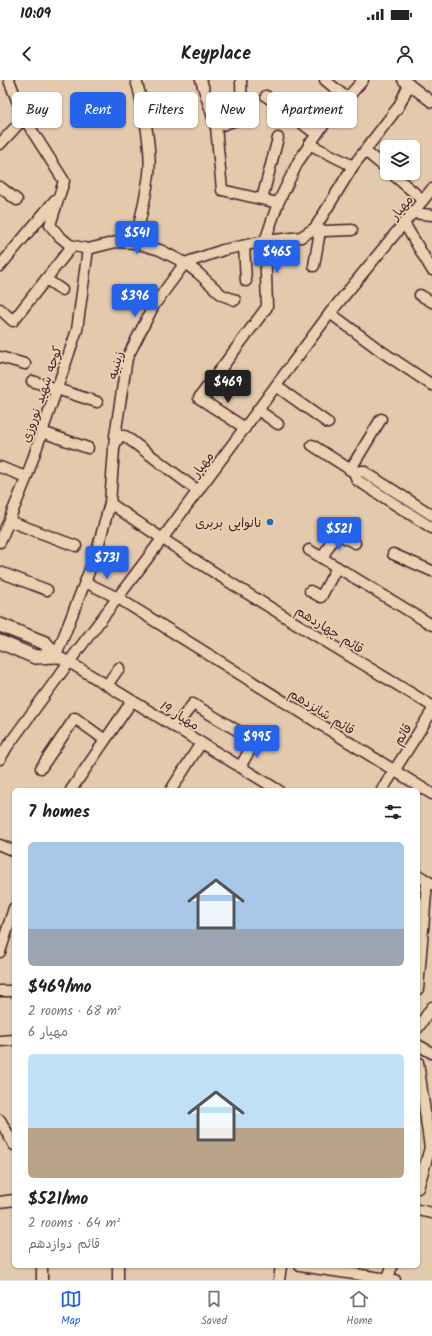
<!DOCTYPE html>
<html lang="en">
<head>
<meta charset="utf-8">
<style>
	:root { --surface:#fff; --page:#f6f6f6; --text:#222; --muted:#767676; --line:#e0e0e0; --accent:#2563eb }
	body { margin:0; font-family:Kalam,"Playpen Sans Arabic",sans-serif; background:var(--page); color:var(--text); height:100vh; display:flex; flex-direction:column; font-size:15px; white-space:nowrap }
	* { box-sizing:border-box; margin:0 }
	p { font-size:13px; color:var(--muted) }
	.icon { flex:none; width:22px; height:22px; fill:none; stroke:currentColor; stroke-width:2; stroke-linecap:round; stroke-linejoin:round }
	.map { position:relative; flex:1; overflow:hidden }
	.side { position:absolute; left:12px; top:708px; width:408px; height:480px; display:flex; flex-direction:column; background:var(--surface); border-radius:6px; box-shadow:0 1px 3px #0004 }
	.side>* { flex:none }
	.guide { position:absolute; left:12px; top:12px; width:408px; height:36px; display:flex; gap:8px }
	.fabs { position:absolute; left:380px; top:60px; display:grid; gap:8px }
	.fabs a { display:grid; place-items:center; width:40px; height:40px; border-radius:6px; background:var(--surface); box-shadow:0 1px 3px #0004; font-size:20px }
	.price { position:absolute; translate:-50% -34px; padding:0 9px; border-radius:4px; background:var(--accent); color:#fff; font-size:13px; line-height:26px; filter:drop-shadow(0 1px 2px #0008) }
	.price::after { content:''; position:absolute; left:50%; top:24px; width:12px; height:9px; margin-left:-6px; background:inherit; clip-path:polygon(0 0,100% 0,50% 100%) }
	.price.selected { background:#222; color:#fff }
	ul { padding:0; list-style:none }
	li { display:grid; align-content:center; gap:8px; height:212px; padding:0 16px }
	li span { display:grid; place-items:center; height:124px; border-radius:6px; color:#555 }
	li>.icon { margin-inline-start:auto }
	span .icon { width:72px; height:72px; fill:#fffc; stroke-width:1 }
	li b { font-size:17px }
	h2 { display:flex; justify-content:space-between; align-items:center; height:48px; padding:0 16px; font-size:17px }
	.pill { padding:0 14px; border-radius:6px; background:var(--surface); box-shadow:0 1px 3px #0004; font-size:14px; line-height:36px }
	.pill.selected { background:var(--accent); color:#fff }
	.status { display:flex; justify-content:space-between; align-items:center; height:28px; padding:0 20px; background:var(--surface); direction:ltr }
	.status svg { height:11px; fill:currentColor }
	header { display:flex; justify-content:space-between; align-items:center; height:52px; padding:0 16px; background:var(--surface); font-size:18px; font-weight:600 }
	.tab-bar { display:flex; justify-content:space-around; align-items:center; height:56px; border-top:1px solid var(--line); background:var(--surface); font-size:11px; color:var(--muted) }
	.tab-bar a { display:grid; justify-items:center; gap:2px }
	.tab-bar .selected { color:var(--accent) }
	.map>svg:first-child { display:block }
</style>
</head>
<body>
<div class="status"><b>10:09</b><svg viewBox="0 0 49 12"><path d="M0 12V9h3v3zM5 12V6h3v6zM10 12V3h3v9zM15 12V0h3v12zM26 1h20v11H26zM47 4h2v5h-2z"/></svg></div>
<header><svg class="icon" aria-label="back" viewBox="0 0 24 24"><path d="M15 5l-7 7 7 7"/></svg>Keyplace<svg class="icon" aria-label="person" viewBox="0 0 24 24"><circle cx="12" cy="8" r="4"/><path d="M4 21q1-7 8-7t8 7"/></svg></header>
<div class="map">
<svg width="432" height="1200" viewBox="0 0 432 1200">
	<rect width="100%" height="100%" fill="#e3caad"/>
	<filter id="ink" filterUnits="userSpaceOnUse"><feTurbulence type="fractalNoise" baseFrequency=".025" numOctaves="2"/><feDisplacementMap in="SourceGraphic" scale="8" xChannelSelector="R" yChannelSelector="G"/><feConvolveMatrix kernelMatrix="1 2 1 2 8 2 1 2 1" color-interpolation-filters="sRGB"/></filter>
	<g filter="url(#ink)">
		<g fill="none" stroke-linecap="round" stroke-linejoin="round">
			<defs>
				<g id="minor">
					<polyline points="9,0 24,38 64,101 50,145 59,156 70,165 88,169 116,162 135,163 160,170 185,183 198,193 222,215 235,220"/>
					<polyline points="201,0 216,47 222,110 278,123"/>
					<polyline points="325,0 347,18"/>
					<polyline points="403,0 432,22"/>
					<polyline points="266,16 316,54"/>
					<polyline points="216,47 242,38 241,0"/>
					<polyline points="0,64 24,38"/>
					<polyline points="309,64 353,86"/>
					<polyline points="365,71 387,89"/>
					<polyline points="391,93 423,120"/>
					<polyline points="0,107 17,120"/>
					<polyline points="262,119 278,58"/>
					<polyline points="412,133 432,135"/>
					<polyline points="404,143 432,190"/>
					<polyline points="315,148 324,151 352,150"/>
					<path d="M 135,163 C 140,140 146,117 149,94 C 152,69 143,24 136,0"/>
					<polyline points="244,166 246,201"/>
					<polyline points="0,186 55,120"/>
					<polyline points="314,186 319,157 315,148"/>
					<polyline points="46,199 62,210"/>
					<polyline points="420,215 432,222"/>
					<polyline points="0,229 13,241 72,166"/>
					<polyline points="330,233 381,271 432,305"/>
					<polyline points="0,277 25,284"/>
					<polyline points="32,301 97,322"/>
					<polyline points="276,306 328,343"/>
					<polyline points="258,330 278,344"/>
					<polyline points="245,348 199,318 267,227 265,161 301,157 315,148 353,86 399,26 409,4"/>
					<polyline points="42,352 88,368"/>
					<polyline points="312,365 354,392 363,391 432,435"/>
					<polyline points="114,366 117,360 121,356 125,356 198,411"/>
					<polyline points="0,387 26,397"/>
					<polyline points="350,390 381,339"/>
					<polyline points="354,392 357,400 432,448"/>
					<path d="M 110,423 C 214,496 324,560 432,626"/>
					<polyline points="9,441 76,466"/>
					<polyline points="0,462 26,399 77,250 88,169"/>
					<polyline points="309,470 432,545"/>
					<polyline points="393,474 432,491"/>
					<polyline points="322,478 336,453 355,463"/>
					<polyline points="0,492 47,510"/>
					<polyline points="85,502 118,518 432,714"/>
					<polyline points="310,511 321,517 337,487"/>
					<polyline points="107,605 119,588"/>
					<polyline points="175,647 193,624 255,661 240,687"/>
					<polyline points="0,679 7,667 69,582 162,459 330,233 432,109"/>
					<polyline points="41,688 75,638 105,660"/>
					<polyline points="71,710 132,621"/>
					<polyline points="171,710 201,663"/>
					<polyline points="278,710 69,582 56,576 96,474 110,423 115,356 127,278 154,225 185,183 223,170 265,161 278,123 298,82 321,48 363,0"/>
					<polyline points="382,710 432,631"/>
					<polyline points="0,765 14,771"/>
					<polyline points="418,795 432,804"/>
					<polyline points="0,872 14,828"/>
					<polyline points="418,909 427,801"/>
					<polyline points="0,911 14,911"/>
					<polyline points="418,948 432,927"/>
					<polyline points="0,961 14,960"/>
					<polyline points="418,965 432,973"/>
					<polyline points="418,982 430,1068 418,1108"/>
					<polyline points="0,1040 14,1065"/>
					<polyline points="0,1122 14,1120"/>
					<polyline points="418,1130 432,1133"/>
					<polyline points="42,1186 42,1200"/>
					<polyline points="300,1186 395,1200"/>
					<polyline points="388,1198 392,1186"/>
					<polyline points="118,1200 118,1186"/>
					<polyline points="279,1200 281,1186"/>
				</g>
				<g id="major">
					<polyline points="0,545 45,563 56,576"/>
					<polyline points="0,562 35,577 56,576"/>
				</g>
			</defs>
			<!-- minor casing -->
			<use href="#minor" stroke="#4a1f2b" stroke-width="13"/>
			<!-- major casing -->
			<use href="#major" stroke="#4a1f2b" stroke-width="16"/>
			<!-- minor -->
			<use href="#minor" stroke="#e9d1b2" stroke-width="10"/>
			<!-- major -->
			<use href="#major" stroke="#e9d1b2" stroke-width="13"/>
		</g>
	</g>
	<!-- markers -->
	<circle fill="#1f6fb2" stroke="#e9d1b2" stroke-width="1.5" cx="270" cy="442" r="4"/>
	<g text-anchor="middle" stroke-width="3.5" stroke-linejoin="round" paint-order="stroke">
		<!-- street labels -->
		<g font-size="13" fill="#4a1f2b" stroke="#e9d1b2">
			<text transform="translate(401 127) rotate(-50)" y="5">مهیار</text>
			<text transform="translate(115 285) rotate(-76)" y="5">زینبیه</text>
			<text transform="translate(41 314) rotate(-71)" y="5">کوچه شهید نوروزی</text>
			<text transform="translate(202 384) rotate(-53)" y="5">مهیار</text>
			<text transform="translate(330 549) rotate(32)" y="5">قائم چهاردهم</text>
			<text transform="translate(322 631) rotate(32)" y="5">قائم شانزدهم</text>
			<text transform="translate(180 635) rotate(31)" y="5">مهیار 19</text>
			<text transform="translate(402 654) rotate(-57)" y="5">قائم</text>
		</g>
		<!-- poi labels -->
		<g font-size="13" fill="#4a1f2b" stroke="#e9d1b2" text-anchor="end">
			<text x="262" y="447">نانوایی بربری</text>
		</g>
	</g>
</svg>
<div class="fabs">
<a><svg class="icon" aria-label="layers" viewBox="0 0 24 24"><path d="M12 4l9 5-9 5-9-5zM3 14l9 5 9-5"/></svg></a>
</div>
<b class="price" style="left:137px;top:175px">$541</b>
<b class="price" style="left:277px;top:194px">$465</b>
<b class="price" style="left:135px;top:238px">$396</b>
<b class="price selected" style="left:228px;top:324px">$469</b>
<b class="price" style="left:339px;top:471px">$521</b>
<b class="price" style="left:107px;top:500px">$731</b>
<b class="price" style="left:257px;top:679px">$995</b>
<div class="guide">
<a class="pill">Buy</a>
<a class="pill selected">Rent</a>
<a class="pill">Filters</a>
<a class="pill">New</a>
<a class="pill">Apartment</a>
</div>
<section class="side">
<h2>7 homes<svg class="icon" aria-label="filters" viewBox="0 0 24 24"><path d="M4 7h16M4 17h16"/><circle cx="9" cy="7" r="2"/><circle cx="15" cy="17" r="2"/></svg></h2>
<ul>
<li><span style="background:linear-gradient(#a9c7e8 70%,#9aa5b1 0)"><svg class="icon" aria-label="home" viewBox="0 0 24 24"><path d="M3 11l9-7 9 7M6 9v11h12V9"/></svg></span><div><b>$469/mo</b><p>2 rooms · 68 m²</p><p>مهیار 6</p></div></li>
<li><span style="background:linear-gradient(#bfe0f5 60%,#b9a48a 0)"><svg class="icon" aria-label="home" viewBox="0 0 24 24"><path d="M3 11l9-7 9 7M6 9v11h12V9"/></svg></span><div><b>$521/mo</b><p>2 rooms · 64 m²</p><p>قائم دوازدهم</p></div></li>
</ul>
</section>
</div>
<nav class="tab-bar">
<a class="selected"><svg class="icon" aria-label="map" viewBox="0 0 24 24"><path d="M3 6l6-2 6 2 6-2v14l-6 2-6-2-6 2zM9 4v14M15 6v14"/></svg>Map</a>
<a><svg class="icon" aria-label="saved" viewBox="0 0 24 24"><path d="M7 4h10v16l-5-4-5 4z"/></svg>Saved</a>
<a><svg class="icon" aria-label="home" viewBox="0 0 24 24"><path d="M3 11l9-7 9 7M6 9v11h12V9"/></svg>Home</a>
</nav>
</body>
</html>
